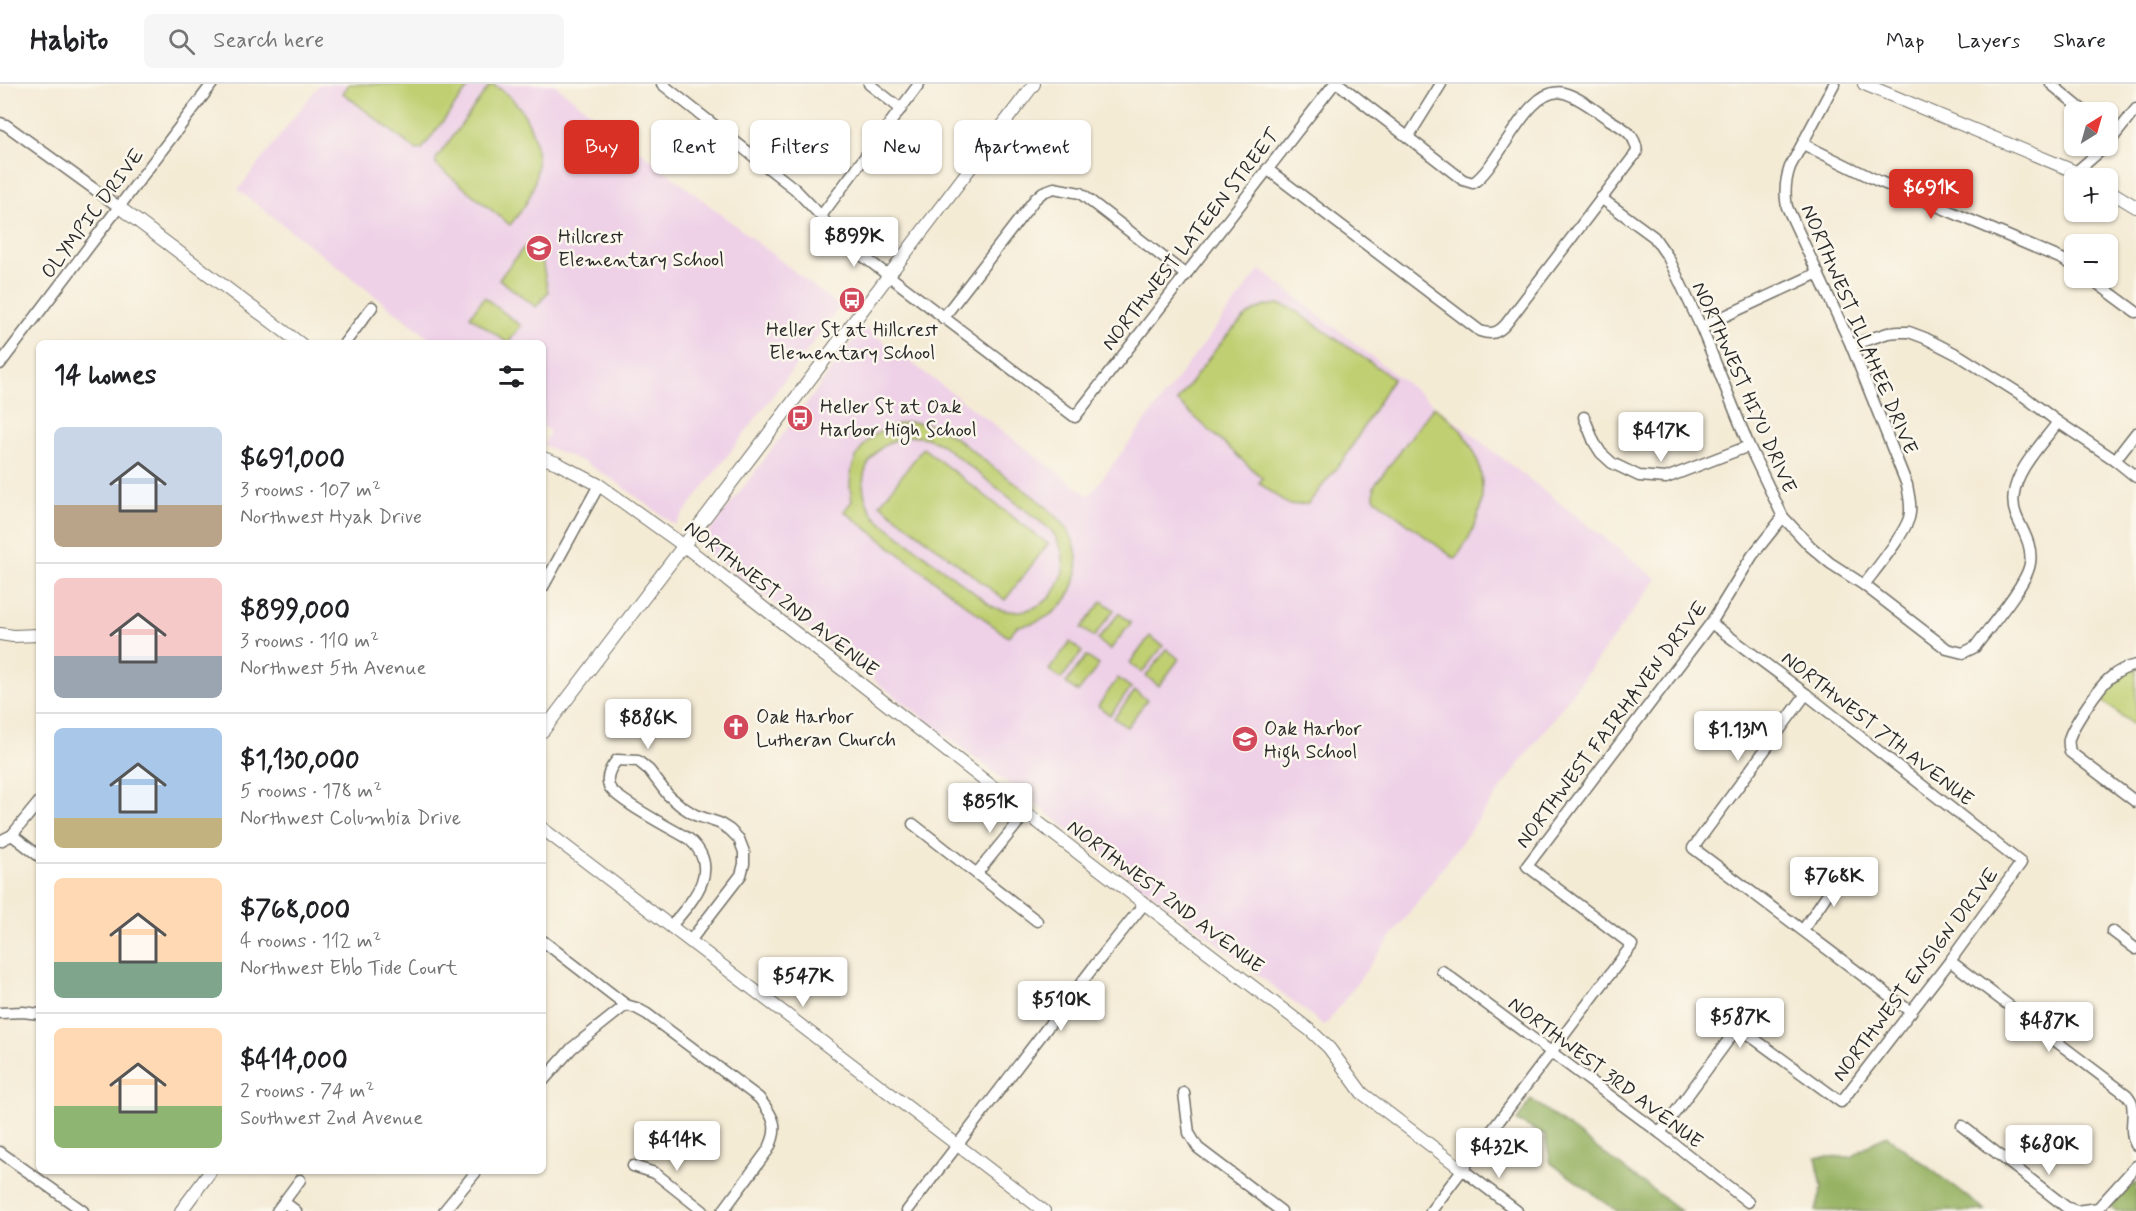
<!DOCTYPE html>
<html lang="en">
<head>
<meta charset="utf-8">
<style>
	:root { --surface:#fff; --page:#f6f6f6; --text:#202124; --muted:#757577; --line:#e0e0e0; --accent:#d93025 }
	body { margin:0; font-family:Mynerve,sans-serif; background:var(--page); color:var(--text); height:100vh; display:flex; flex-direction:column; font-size:22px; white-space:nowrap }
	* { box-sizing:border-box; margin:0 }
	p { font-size:20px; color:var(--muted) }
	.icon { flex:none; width:33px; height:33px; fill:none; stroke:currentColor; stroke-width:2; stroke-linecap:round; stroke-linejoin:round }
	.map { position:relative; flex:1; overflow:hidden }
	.details { position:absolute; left:36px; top:256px; width:510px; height:834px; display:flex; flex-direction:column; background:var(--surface); border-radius:9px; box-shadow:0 2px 4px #0004 }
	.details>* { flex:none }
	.guide { position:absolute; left:564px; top:36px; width:570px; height:54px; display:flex; gap:12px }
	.needle { width:39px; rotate:37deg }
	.tools { position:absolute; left:2064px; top:18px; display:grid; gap:12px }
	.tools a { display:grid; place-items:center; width:54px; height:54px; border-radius:9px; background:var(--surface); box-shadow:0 2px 4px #0004; font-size:30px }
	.price { position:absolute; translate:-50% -51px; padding:0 14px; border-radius:6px; background:#fff; color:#222; font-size:20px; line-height:39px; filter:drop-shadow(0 2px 3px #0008) }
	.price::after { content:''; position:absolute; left:50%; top:36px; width:18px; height:14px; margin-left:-9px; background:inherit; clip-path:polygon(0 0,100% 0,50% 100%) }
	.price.selected { background:var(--accent); color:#fff }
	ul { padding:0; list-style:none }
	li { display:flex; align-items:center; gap:18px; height:150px; padding:0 18px }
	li+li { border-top:2px solid var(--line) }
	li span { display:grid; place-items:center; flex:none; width:168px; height:120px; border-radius:9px; color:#555 }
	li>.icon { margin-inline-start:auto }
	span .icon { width:72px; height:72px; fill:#fffc; stroke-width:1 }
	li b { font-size:26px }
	h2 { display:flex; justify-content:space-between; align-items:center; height:72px; padding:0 18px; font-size:26px }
	.chip { padding:0 21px; border-radius:9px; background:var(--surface); box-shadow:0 2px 4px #0004; font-size:21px; line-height:54px }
	.chip.selected { background:var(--accent); color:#fff }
	header { display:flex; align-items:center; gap:36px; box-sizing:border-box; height:84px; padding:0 30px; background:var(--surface); border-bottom:2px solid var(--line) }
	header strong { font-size:28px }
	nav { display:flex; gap:33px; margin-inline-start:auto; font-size:21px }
	.search { width:420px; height:54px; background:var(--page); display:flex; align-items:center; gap:15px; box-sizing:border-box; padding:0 21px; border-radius:9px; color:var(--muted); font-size:22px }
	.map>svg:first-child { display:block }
</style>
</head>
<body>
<header>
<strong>Habito</strong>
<div class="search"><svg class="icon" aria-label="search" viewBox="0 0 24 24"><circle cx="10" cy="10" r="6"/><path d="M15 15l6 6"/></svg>Search here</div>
<nav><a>Map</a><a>Layers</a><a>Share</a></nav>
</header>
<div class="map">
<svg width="2136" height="1127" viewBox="0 0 2136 1127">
	<rect width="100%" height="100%" fill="#fbf7ec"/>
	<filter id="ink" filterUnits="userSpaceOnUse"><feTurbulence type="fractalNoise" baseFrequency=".0167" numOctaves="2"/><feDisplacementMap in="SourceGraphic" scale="12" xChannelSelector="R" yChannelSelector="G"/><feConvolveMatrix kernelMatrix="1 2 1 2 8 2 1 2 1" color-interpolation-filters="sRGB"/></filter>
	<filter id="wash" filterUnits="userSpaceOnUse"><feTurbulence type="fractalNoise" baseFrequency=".008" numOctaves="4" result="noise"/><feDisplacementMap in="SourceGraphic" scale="24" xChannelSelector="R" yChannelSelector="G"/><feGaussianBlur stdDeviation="1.35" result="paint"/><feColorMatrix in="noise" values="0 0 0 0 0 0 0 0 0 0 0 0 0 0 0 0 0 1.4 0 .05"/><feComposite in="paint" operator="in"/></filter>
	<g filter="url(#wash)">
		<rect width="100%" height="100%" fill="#f4ebd5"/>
		<!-- built -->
		<g fill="#eed0e7">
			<polygon points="320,0 554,0 840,223 675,441 615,397 586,379 543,361 550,348 543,342 543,260 436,259 238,106"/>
			<polygon points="1260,185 1657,495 1325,942 699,462 864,243 1089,412"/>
		</g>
		<!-- green -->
		<g fill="#bfcf71" stroke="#757d4e" stroke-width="1.5" fill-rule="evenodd">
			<polygon points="349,0 471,0 422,65 416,66 343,9"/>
			<path d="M 491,0 C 530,18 547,70 531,109 C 527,121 518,131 510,141 L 436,81 L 436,75 Z"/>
			<polygon points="524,163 542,176 548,208 536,223 499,195"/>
			<polygon points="484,213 521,242 508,259 470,232"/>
			<path d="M 1278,220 L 1291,224 L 1393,294 L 1346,372 L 1308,420 L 1289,421 L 1259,399 L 1262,394 L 1177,317 C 1196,293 1230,240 1256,226 C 1263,222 1270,221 1278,220 Z"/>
			<path d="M 1434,322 C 1446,332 1459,341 1467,355 C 1493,397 1484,437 1455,475 L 1374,414 L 1374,402 Z"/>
			<path d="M 909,338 C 920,338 930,339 940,345 C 958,353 973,368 989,380 C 1011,397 1056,425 1069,448 C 1081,469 1080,494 1067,514 C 1056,531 1037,540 1017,542 L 1008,553 L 844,427 L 852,417 C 843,376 868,343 909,338 ZM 910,352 L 927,354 L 942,361 L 1051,446 C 1085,490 1044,543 993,523 L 876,434 C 849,400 867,358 910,352 Z"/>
			<polygon points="923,364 1048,460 1005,516 880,420"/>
			<polygon points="1102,517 1114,526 1094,553 1081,544"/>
			<polygon points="1119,529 1131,539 1110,566 1098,556"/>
			<polygon points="1150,552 1163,562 1142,589 1130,579"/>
			<polygon points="1070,558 1082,568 1061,595 1049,586"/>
			<polygon points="1167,565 1179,575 1159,602 1146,592"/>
			<polygon points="1086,572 1099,581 1078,608 1066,599"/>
			<polygon points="2136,581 2136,643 2095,611 2101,602"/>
			<polygon points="1118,594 1131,604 1110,631 1098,622"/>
			<polygon points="1135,607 1147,616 1127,643 1114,634"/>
		</g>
		<!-- forest -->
		<g fill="#97b263" stroke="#616e47" stroke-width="1.5">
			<polygon points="1531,1015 1681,1127 1617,1127 1551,1079 1545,1051 1517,1037"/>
			<polygon points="1887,1052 1986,1127 1816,1127 1822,1103 1816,1073 1852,1073 1874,1058"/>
			<polygon points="2136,1098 2136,1127 2116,1127 2109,1121"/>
		</g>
	</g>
	<g filter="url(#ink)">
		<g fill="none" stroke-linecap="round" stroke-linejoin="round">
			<defs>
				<g id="minor">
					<polyline points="662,0 795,105 821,132 835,151 1075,333 1334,0"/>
					<polyline points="869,0 901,25"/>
					<path d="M 1834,0 L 1790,83 C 1785,97 1784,108 1787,123 L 1851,261 L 1907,401 C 1909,412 1912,424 1909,434 C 1904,451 1876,485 1864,501"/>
					<polyline points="2051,0 2085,28"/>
					<polyline points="0,39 6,41 119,123"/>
					<polyline points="1408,53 1441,0"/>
					<polyline points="1803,60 1876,96 2062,175 2074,182"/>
					<polyline points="2108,60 2136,25"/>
					<path d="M 1267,85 L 1480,247 C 1492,251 1498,249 1506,240 L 1637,68 C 1636,50 1622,43 1608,35 C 1595,26 1579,13 1564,9 C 1527,0 1501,81 1473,99 L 1463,96 L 1339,0"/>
					<polyline points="2076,88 2106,62"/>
					<path d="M 1601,114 L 1654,153 L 1668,173 L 1701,243 L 1749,362 L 1783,433 L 1810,462 L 1830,479 L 1864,501 L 1947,565 L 1963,569 L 1975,563 C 1988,545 2028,499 2030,479 C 2033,461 2022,446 2016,431 C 2003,397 2040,363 2058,338"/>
					<polyline points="821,132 919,0"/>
					<polyline points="2090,194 2136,228"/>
					<polyline points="943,234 1035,115 1043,108 1054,104 1080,109 1186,191"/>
					<polyline points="1701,243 1818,189"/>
					<polyline points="344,260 372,223"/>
					<polyline points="1851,261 1888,249 1899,248 1909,248 1925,254 1960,272 2025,313 2058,338 2115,376 2136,393"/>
					<polyline points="0,280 212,0"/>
					<polyline points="1584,333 1594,358 1601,369 1612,379 1639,392 1666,394 1749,362"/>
					<polyline points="2115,376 2136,349"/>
					<polyline points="543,503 599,401"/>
					<path d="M 2136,581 C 2127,583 2118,587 2111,593 C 2100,601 2073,641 2069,655 C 2068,659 2069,663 2070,668 L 2136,718"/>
					<polyline points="1806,610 1693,764 1911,928"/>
					<polyline points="913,740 1037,837"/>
					<polyline points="12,751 39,772"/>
					<polyline points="0,757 12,751 39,718"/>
					<polyline points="977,789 1026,729"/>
					<path d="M 671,842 C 693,816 723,785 689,755 C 674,746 614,715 609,702 C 605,692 611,683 617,676 L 638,677 L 649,686 L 668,711 L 681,722 L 695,731 L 719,739 L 730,746 L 739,755 L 744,768 L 744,780 L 741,791 L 690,857"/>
					<polyline points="1803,846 1828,809 1835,787"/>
					<polyline points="2112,847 2136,865"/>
					<path d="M 543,857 L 626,921 L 636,924 L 647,930 L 759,1014 C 774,1033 780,1043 768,1066 L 723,1127"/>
					<path d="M 1950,877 L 2127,1011 C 2129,1014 2132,1017 2132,1020 C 2135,1034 2128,1047 2136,1061"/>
					<polyline points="1442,887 1660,1049 1748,1118"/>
					<polyline points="0,929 23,928 39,930"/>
					<polyline points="543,997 572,964 626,921"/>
					<polyline points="1184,1009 1189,1049 1198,1064 1281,1127"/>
					<polyline points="1962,1042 2066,1123 2076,1127 2098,1124 2136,1082"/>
					<polyline points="1660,1049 1738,943 1841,1018 1950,877 2021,779 1806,610 1711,539"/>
					<polyline points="0,1068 83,1127"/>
					<polyline points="633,1082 655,1089 703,1127"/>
					<polyline points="1463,1086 1517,1127"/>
					<polyline points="284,1118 296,1127"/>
					<polyline points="277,1127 300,1096"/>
					<polyline points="444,1127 476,1088"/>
					<polyline points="907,1127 1095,881 1144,820"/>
					<polyline points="1431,1127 1632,861 1527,782 1711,539 1752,472 1783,433"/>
				</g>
				<g id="tertiary">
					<polyline points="1864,0 2076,88 2088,94"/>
					<polyline points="2108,106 2136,123"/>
					<polyline points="119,123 301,260"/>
					<polyline points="543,374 557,379 599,401 683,461 1026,729 1311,947 1329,964 1362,1009 1463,1086"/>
					<polyline points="0,550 13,552 39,551"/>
					<polyline points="543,647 1034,0"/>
					<polyline points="543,745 1044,1127"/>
					<polyline points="181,1127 210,1088"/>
				</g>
			</defs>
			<!-- minor casing -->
			<use href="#minor" stroke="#716e66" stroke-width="13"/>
			<!-- tertiary casing -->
			<use href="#tertiary" stroke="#716e66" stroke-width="14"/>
			<!-- minor -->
			<use href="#minor" stroke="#fff" stroke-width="10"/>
			<!-- tertiary -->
			<use href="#tertiary" stroke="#fff" stroke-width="12"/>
		</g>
	</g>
	<!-- icons -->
	<defs>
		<symbol id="school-disc" viewBox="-11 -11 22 22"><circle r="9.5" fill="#d1495b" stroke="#fbf7ec"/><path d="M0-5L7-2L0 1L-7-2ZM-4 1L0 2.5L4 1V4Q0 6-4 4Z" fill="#fff"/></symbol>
		<symbol id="bus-disc" viewBox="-11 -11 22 22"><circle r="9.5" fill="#d1495b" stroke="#fbf7ec"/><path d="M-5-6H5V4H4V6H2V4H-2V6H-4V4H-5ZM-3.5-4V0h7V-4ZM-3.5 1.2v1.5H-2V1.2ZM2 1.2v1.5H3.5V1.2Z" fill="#fff"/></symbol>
		<symbol id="church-disc" viewBox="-11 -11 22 22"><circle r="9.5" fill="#d1495b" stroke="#fbf7ec"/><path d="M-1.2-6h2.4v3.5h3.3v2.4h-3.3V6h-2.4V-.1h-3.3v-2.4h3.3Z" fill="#fff"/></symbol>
	</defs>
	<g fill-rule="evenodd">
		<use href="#school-disc" x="524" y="149" width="30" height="30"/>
		<use href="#bus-disc" x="837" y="201" width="30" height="30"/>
		<use href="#bus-disc" x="785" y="319" width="30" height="30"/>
		<use href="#church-disc" x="721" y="628" width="30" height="30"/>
		<use href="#school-disc" x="1230" y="640" width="30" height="30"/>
	</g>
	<g text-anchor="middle" stroke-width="5" stroke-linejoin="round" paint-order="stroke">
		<!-- street labels -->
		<g font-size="20" fill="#2b2b2b" stroke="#fbf7ec">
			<text transform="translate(92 129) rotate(-53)" y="7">OLYMPIC DRIVE</text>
			<text transform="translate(1190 155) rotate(-52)" y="7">NORTHWEST LATEEN STREET</text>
			<text transform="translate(1860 245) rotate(67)" y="7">NORTHWEST ILLAHEE DRIVE</text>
			<text transform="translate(1745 303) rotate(66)" y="7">NORTHWEST HIYU DRIVE</text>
			<text transform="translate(782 514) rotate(38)" y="7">NORTHWEST 2ND AVENUE</text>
			<text transform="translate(1611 640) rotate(-53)" y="7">NORTHWEST FAIRHAVEN DRIVE</text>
			<text transform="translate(1878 644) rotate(38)" y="7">NORTHWEST 7TH AVENUE</text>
			<text transform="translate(1166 812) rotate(37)" y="7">NORTHWEST 2ND AVENUE</text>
			<text transform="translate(1915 890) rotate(-53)" y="7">NORTHWEST ENSIGN DRIVE</text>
			<text transform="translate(1606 988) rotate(37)" y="7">NORTHWEST 3RD AVENUE</text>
		</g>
		<!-- poi labels -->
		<g font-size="20" fill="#2b2b2b" stroke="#fbf7ec" text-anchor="start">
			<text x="558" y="159">Hillcrest<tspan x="558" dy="23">Elementary School</tspan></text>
			<text x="852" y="252" text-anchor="middle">Heller St at Hillcrest<tspan x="852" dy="23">Elementary School</tspan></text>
			<text x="820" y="329">Heller St at Oak<tspan x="820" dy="23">Harbor High School</tspan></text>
			<text x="756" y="639">Oak Harbor<tspan x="756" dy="23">Lutheran Church</tspan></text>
			<text x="1264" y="651">Oak Harbor<tspan x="1264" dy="23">High School</tspan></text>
		</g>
	</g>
</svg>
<div class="tools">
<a><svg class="needle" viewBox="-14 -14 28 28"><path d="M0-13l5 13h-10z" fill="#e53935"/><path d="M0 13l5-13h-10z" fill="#757577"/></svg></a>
<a>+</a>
<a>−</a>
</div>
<b class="price selected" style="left:1931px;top:136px">$691K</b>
<b class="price" style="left:854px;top:184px">$899K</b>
<b class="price" style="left:1661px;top:379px">$417K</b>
<b class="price" style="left:648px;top:666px">$886K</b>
<b class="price" style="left:1738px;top:678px">$1.13M</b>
<b class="price" style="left:990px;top:750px">$851K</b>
<b class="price" style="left:1834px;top:824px">$768K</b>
<b class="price" style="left:803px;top:924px">$547K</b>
<b class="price" style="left:1061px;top:948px">$510K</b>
<b class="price" style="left:1740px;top:965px">$587K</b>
<b class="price" style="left:2049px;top:969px">$487K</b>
<b class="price" style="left:677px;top:1088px">$414K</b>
<b class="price" style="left:2049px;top:1092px">$680K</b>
<b class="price" style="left:1499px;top:1095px">$432K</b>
<div class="guide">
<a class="chip selected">Buy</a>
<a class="chip">Rent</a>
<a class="chip">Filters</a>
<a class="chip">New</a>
<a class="chip">Apartment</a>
</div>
<section class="details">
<h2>14 homes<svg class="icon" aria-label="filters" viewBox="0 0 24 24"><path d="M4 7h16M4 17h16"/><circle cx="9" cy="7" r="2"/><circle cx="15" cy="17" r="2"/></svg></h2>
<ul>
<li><span style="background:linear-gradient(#c9d6e8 65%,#b9a48a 0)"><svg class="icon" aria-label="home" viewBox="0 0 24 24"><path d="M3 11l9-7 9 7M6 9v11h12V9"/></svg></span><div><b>$691,000</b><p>3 rooms · 107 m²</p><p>Northwest Hyak Drive</p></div></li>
<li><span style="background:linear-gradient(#f6c9c9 65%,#9aa5b1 0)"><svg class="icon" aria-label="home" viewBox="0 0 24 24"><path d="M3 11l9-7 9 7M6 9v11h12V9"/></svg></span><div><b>$899,000</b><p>3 rooms · 110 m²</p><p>Northwest 5th Avenue</p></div></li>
<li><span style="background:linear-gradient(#a9c7e8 75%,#c2b280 0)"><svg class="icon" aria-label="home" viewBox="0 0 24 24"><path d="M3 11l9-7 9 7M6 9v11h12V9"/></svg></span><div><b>$1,130,000</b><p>5 rooms · 178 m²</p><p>Northwest Columbia Drive</p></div></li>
<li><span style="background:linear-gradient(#ffd9b3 70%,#7fa58c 0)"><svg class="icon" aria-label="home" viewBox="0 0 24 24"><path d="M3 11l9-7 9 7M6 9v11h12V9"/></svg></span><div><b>$768,000</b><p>4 rooms · 112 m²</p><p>Northwest Ebb Tide Court</p></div></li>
<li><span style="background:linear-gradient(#ffd9b3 65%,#8fb573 0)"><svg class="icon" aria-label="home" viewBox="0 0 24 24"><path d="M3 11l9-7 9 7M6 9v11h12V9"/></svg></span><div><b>$414,000</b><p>2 rooms · 74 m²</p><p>Southwest 2nd Avenue</p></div></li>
</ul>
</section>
</div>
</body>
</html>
